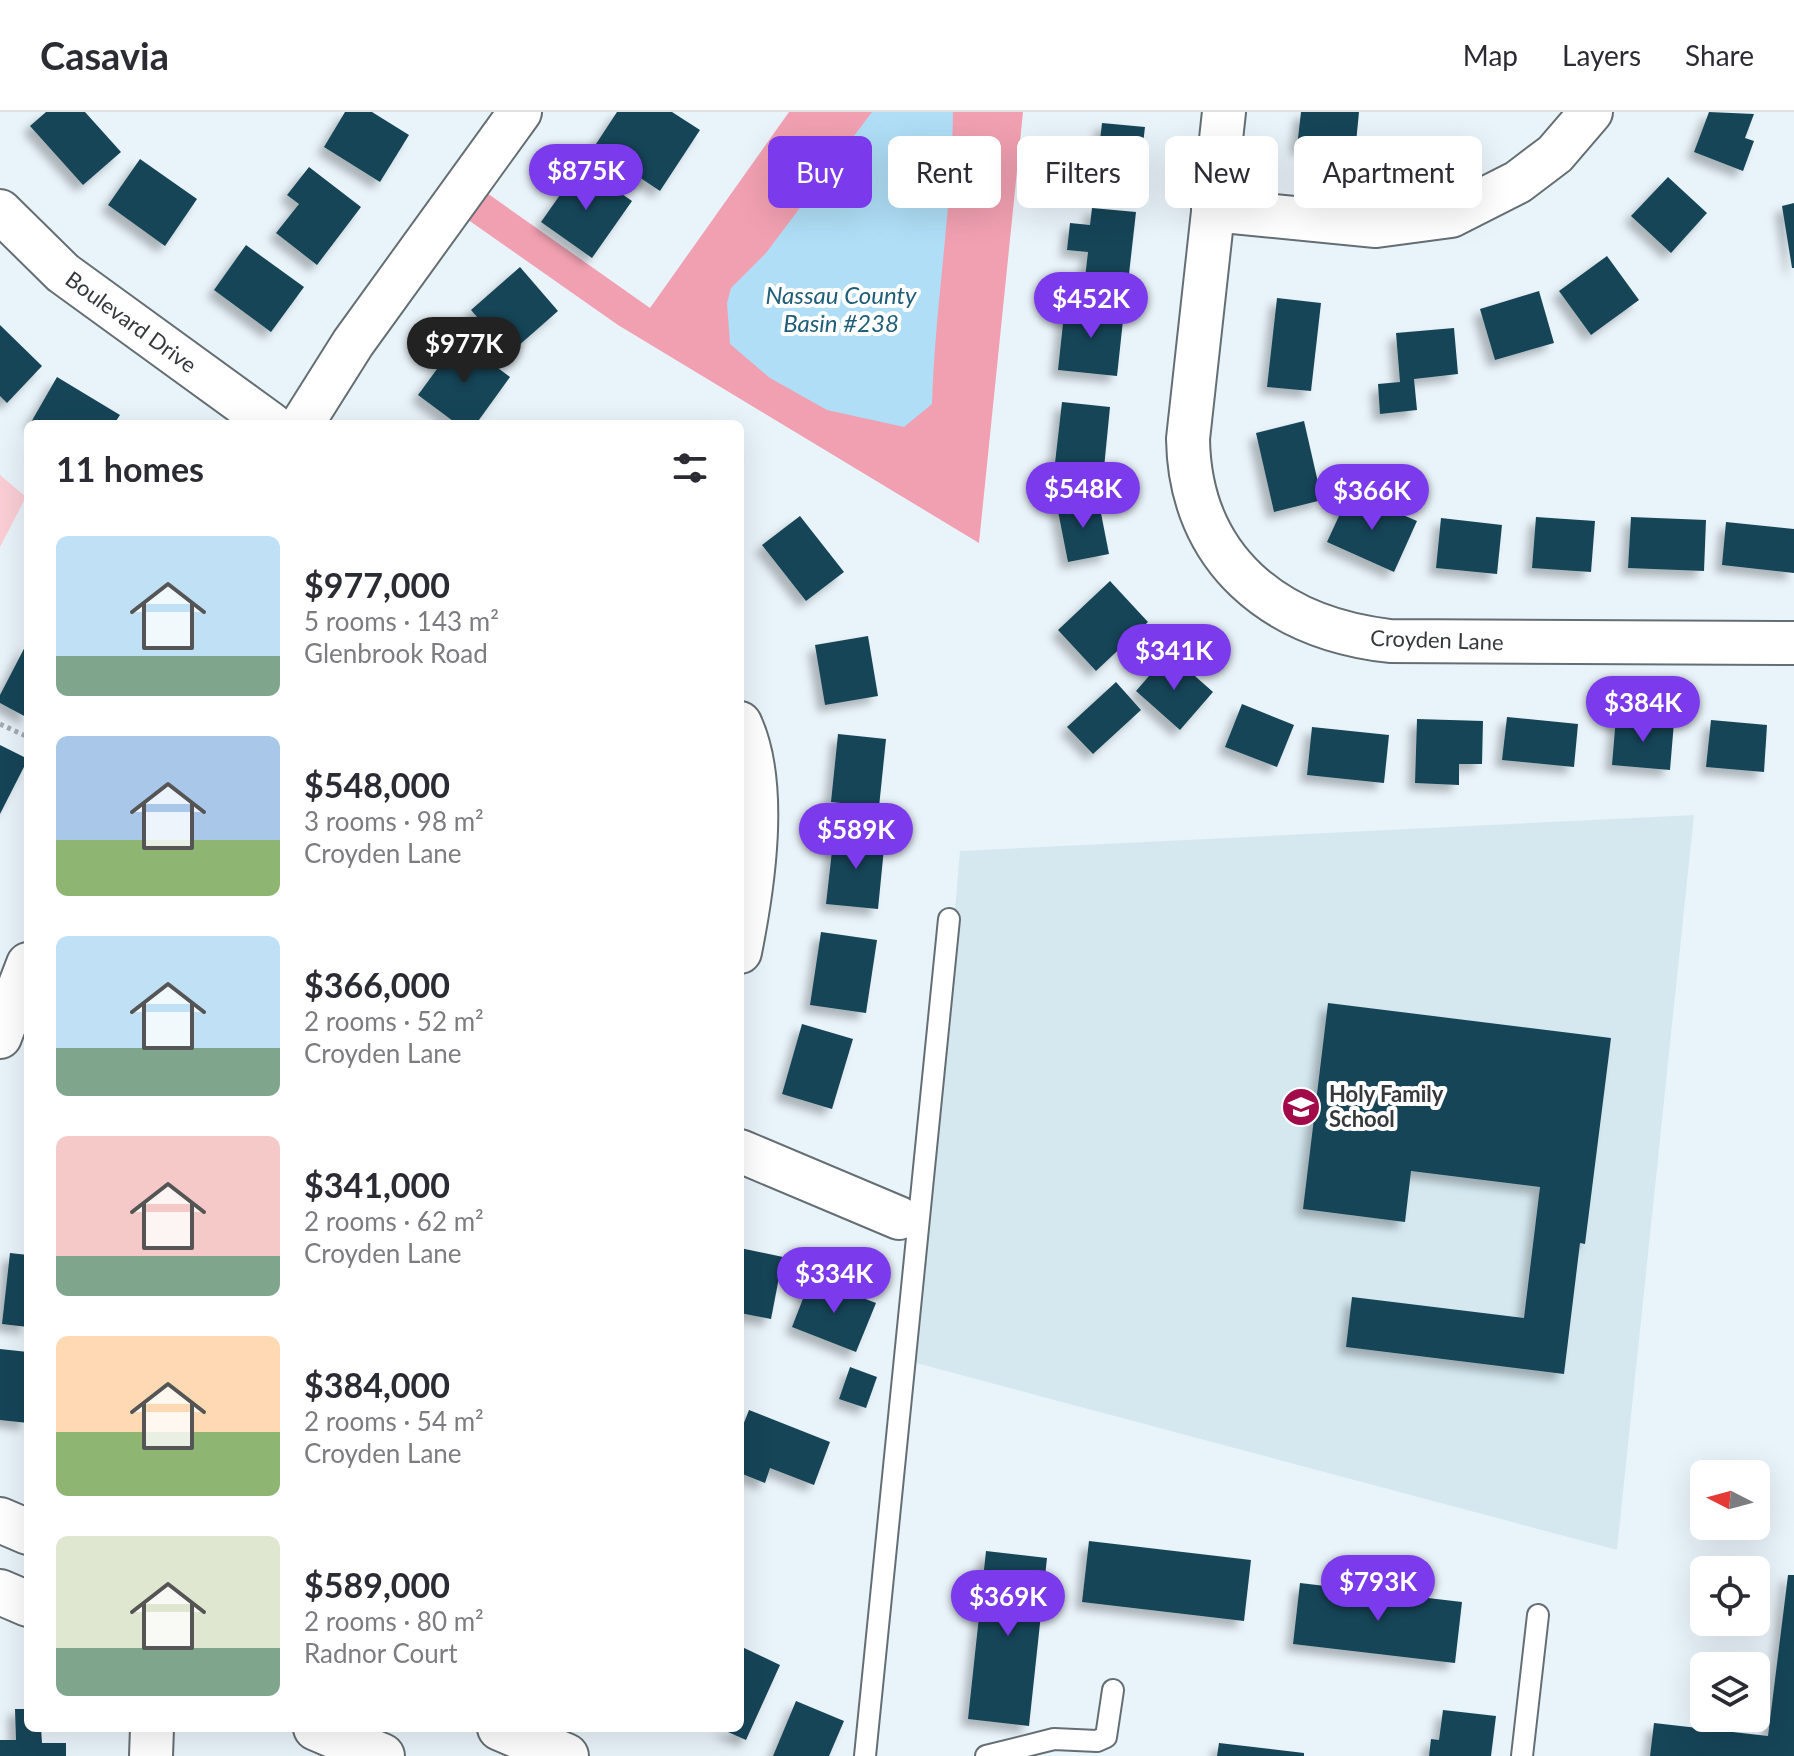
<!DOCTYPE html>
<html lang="en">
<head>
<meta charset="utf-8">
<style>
	:root { --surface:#fff; --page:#f7f7f7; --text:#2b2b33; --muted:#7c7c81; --line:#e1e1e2; --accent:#7c3aed }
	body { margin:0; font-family:Lato,sans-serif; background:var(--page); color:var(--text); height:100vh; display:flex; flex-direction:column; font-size:30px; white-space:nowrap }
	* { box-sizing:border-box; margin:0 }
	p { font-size:26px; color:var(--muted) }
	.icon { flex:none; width:44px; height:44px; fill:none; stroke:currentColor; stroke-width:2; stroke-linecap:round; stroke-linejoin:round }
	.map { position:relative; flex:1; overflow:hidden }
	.panel { position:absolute; left:24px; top:308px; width:720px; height:1312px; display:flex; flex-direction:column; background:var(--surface); border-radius:12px; box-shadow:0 8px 32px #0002 }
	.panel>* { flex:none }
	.hud { position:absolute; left:768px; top:24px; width:760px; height:72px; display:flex; gap:16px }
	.needle { width:52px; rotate:276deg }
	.tools { position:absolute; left:1690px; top:1348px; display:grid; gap:16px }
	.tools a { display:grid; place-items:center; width:80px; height:80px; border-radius:12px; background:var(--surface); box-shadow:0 8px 32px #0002; font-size:40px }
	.price { position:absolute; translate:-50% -68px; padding:0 18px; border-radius:28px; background:var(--accent); color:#fff; font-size:26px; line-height:52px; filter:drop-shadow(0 2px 4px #0008) }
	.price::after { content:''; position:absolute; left:50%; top:48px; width:24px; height:18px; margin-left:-12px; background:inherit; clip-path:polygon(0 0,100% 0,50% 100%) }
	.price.current { background:#222; color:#fff }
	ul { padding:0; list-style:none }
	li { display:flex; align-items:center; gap:24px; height:200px; padding:0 32px }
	li span { display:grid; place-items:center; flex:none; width:224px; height:160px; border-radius:12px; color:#555 }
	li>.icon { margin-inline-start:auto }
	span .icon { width:96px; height:96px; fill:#fffc; stroke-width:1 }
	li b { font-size:34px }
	h2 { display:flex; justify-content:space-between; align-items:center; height:96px; padding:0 32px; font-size:34px }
	.tag { padding:0 28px; border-radius:12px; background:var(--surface); box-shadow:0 8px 32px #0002; font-size:28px; line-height:72px }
	.tag.current { background:var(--accent); color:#fff }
	header { display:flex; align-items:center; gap:48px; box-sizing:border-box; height:112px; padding:0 40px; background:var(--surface); border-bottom:2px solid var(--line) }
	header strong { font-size:38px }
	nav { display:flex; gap:44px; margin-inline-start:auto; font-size:28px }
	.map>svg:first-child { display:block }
</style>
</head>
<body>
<header>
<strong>Casavia</strong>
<nav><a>Map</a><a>Layers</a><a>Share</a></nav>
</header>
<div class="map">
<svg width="1794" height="1644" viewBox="0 0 1794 1644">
	<defs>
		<filter id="shadow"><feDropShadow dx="-7" dy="7" stdDeviation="4" flood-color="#0004"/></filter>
	</defs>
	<rect width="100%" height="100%" fill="#e9f4fa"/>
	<!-- built -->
	<polygon fill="#d5e8f0" points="1694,703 1617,1438 916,1251 960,739"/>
	<!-- green -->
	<polygon fill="#fbced6" points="0,363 26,385 0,435"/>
	<!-- forest -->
	<polygon fill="#f1a0b1" points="789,0 1023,0 979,431 618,213 464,105 484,79 650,196"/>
	<!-- water -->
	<path fill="#afdef6" d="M 872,0 L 953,0 C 952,98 935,194 932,292 L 904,315 L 827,298 L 770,266 L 730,232 L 727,191 L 731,176 L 766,141 Z"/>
	<!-- building -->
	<g fill="#184558" filter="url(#shadow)">
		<polygon points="46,0 85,0 121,40 83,73 30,14"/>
		<polygon points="345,0 372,0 409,23 380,70 324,35"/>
		<polygon points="617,0 672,0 700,18 660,79 594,35"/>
		<polygon points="1301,0 1359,0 1355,41 1297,35"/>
		<polygon points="1709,0 1754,2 1745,26 1754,29 1743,59 1694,40"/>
		<polygon points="1102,11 1145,15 1138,75 1095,71"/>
		<polygon points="140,47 197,87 165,134 108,93"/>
		<polygon points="581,53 632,89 592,146 541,110"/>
		<polygon points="309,55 361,95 317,153 276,121 299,92 287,83"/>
		<polygon points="1668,65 1707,101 1671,141 1631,104"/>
		<polygon points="1794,91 1794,156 1792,156 1782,94"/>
		<polygon points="1092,96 1136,100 1128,171 1085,166 1088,140 1067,138 1070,111 1090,113"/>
		<polygon points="246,133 304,175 271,220 214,178"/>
		<polygon points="1607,144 1639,188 1591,223 1559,179"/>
		<polygon points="520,155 558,199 509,242 471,198"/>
		<polygon points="1539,179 1554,231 1495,248 1480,197"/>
		<polygon points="1277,186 1321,191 1311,279 1267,275"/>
		<polygon points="1065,193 1124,199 1117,264 1058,258"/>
		<polygon points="0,213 42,254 7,291 0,284"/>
		<polygon points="1454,216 1458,262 1414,267 1417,298 1380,302 1378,272 1400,270 1396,221"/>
		<polygon points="459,227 510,265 476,312 457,312 418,283"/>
		<polygon points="57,265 120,303 114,312 30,312"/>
		<polygon points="1062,290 1110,295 1104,356 1055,351"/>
		<polygon points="1304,309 1322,388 1274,400 1256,321"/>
		<polygon points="1350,380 1417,409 1394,460 1327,430"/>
		<polygon points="1098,386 1109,442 1068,450 1057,394"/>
		<polygon points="800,404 844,460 806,489 762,433"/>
		<polygon points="1536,405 1595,409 1591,460 1532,456"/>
		<polygon points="1631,405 1706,408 1704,459 1628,456"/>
		<polygon points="1441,406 1502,413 1497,462 1436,456"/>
		<polygon points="1726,410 1794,417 1794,461 1722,453"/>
		<polygon points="1110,469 1148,510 1096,559 1058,518"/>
		<polygon points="868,524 878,584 825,593 815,533"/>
		<polygon points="28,529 28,606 0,591 0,583"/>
		<polygon points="1169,541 1213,580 1180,618 1136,579"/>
		<polygon points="1116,570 1141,598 1093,642 1067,615"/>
		<polygon points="1242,592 1294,613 1277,655 1225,635"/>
		<polygon points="1507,605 1578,612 1574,655 1502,648"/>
		<polygon points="1616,605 1674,610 1670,658 1612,653"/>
		<polygon points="1417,607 1483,609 1482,652 1459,652 1459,673 1415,671"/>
		<polygon points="1711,608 1767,613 1764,660 1706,655"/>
		<polygon points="1312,615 1389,623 1384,671 1307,663"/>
		<polygon points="838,622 886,627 879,695 831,690"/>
		<polygon points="0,633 28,647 0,702"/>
		<polygon points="834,721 885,726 878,797 826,792"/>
		<polygon points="821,820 877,828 866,901 810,893"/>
		<polygon points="1328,891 1611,926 1585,1132 1580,1131 1564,1262 1346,1235 1352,1185 1524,1206 1540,1075 1411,1059 1405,1110 1303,1097"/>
		<polygon points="802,912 853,927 832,997 782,982"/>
		<polygon points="740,1136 783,1145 771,1207 740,1201"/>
		<polygon points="10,1141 28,1143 28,1215 2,1212"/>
		<polygon points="811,1166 876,1191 856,1240 792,1215"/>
		<polygon points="0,1237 28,1240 28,1311 0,1308"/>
		<polygon points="850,1255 877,1265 866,1296 839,1287"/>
		<polygon points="749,1298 830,1330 814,1373 770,1356 765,1371 740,1361 740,1321"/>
		<polygon points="1089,1429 1251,1448 1244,1509 1082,1490"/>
		<polygon points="986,1439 1047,1446 1029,1614 968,1607"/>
		<polygon points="1788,1463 1794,1463 1794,1644 1650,1644 1654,1611 1768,1624"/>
		<polygon points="1300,1471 1462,1490 1455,1551 1293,1532"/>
		<polygon points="740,1534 780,1553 746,1628 719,1616 740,1616"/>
		<polygon points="796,1589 844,1609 829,1644 773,1644"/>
		<polygon points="15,1597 28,1597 28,1616 41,1616 42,1631 66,1631 66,1644 0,1644 0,1628 16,1628"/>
		<polygon points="1443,1598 1496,1604 1491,1644 1429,1644 1431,1627 1439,1628"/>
		<polygon points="1219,1631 1304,1641 1304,1644 1217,1644"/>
	</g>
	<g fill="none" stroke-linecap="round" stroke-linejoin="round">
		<defs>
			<g id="lane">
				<polyline points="865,1644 949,807"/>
				<polyline points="986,1644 1054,1627 1097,1629 1106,1625 1113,1578"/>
				<polyline points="1522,1644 1538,1503"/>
			</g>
			<g id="street">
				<path d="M 1224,0 L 1188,327 C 1190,448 1275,516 1390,529 L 1794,531"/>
				<polyline points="1213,98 1376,114 1451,104 1518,70 1555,42 1591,0"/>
				<polyline points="0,99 63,161 271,312"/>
				<polyline points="302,312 353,231 520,0"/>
				<path d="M 740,611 C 769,672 753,775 740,840"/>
				<polyline points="0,925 28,852"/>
				<polyline points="740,1039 899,1106"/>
				<polyline points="151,1644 152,1616"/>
			</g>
			<g id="primary">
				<polyline points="0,1408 28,1420"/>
				<polyline points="0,1480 28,1492"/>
				<polyline points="316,1616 382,1644"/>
				<polyline points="500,1616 566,1644"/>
			</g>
		</defs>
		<!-- lane casing -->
		<use href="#lane" stroke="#646e73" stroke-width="24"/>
		<!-- street casing -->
		<use href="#street" stroke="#646e73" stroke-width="46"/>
		<!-- primary casing -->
		<use href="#primary" stroke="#646e73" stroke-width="48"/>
		<!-- path -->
		<polyline stroke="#a3abb0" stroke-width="5" stroke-dasharray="4 4" stroke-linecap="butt" points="0,612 28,625"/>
		<!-- lane -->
		<use href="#lane" stroke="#fff" stroke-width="20"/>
		<!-- street -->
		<use href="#street" stroke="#fff" stroke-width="42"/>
		<!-- primary -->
		<use href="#primary" stroke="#fff" stroke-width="44"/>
	</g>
	<!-- icons -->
	<defs>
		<symbol id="school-disc" viewBox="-11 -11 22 22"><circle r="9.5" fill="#a20a49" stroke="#fff"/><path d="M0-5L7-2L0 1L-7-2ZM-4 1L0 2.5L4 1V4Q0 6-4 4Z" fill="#fff"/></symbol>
	</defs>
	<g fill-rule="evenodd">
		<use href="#school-disc" x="1279" y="973" width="44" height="44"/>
	</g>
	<g text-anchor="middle" stroke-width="8" stroke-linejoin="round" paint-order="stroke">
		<!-- street labels -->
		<g font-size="22" fill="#35393b" stroke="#fff">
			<text transform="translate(131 210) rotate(36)" y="8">Boulevard Drive</text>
			<text transform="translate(1437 528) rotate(2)" y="8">Croyden Lane</text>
		</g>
		<!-- poi labels -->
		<g font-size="22" font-weight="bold" fill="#35393b" stroke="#fff" text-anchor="start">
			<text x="1329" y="990">Holy Family<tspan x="1329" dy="25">School</tspan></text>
		</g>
		<!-- water labels -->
		<g font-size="24" font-style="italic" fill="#1f5e79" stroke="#fff">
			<text x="841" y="192">Nassau County<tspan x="841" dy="28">Basin #238</tspan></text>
		</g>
	</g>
</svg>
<div class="tools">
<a><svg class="needle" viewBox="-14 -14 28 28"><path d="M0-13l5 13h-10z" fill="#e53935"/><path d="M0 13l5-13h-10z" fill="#7c7c81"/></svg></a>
<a><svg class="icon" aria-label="locate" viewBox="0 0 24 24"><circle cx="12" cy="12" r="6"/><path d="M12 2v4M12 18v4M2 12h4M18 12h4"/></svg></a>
<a><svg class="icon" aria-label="layers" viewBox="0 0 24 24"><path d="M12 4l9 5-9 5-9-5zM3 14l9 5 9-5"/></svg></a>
</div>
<b class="price" style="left:586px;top:100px">$875K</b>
<b class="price" style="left:1091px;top:228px">$452K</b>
<b class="price current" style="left:464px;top:273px">$977K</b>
<b class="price" style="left:1083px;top:418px">$548K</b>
<b class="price" style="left:1372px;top:420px">$366K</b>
<b class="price" style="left:1174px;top:580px">$341K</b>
<b class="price" style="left:1643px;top:632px">$384K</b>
<b class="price" style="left:856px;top:759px">$589K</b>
<b class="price" style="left:834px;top:1203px">$334K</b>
<b class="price" style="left:1378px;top:1511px">$793K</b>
<b class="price" style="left:1008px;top:1526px">$369K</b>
<div class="hud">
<a class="tag current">Buy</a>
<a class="tag">Rent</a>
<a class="tag">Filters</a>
<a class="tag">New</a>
<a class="tag">Apartment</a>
</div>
<section class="panel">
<h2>11 homes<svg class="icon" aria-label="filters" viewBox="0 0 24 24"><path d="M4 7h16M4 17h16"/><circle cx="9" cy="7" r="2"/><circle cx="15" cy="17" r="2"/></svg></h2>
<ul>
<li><span style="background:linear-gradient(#bfe0f5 75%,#7fa58c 0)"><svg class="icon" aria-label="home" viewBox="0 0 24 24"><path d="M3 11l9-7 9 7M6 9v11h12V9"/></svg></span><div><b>$977,000</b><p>5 rooms · 143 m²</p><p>Glenbrook Road</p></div></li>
<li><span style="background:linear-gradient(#a9c7e8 65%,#8fb573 0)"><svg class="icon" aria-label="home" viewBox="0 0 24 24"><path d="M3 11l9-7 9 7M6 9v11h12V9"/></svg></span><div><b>$548,000</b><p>3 rooms · 98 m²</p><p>Croyden Lane</p></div></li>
<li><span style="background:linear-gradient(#bfe0f5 70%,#7fa58c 0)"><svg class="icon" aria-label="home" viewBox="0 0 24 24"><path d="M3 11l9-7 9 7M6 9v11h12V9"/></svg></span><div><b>$366,000</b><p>2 rooms · 52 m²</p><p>Croyden Lane</p></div></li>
<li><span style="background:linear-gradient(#f6c9c9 75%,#7fa58c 0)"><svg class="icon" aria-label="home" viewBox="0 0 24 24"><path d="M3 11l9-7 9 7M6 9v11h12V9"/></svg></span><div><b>$341,000</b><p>2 rooms · 62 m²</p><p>Croyden Lane</p></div></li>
<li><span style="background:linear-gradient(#ffd9b3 60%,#8fb573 0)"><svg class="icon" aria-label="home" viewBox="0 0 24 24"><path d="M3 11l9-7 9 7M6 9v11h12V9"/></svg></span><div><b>$384,000</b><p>2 rooms · 54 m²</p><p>Croyden Lane</p></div></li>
<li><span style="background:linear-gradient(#dfe7d0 70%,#7fa58c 0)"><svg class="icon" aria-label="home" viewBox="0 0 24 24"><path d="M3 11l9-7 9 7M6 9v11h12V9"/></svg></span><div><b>$589,000</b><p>2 rooms · 80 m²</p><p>Radnor Court</p></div></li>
</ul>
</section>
</div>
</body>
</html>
